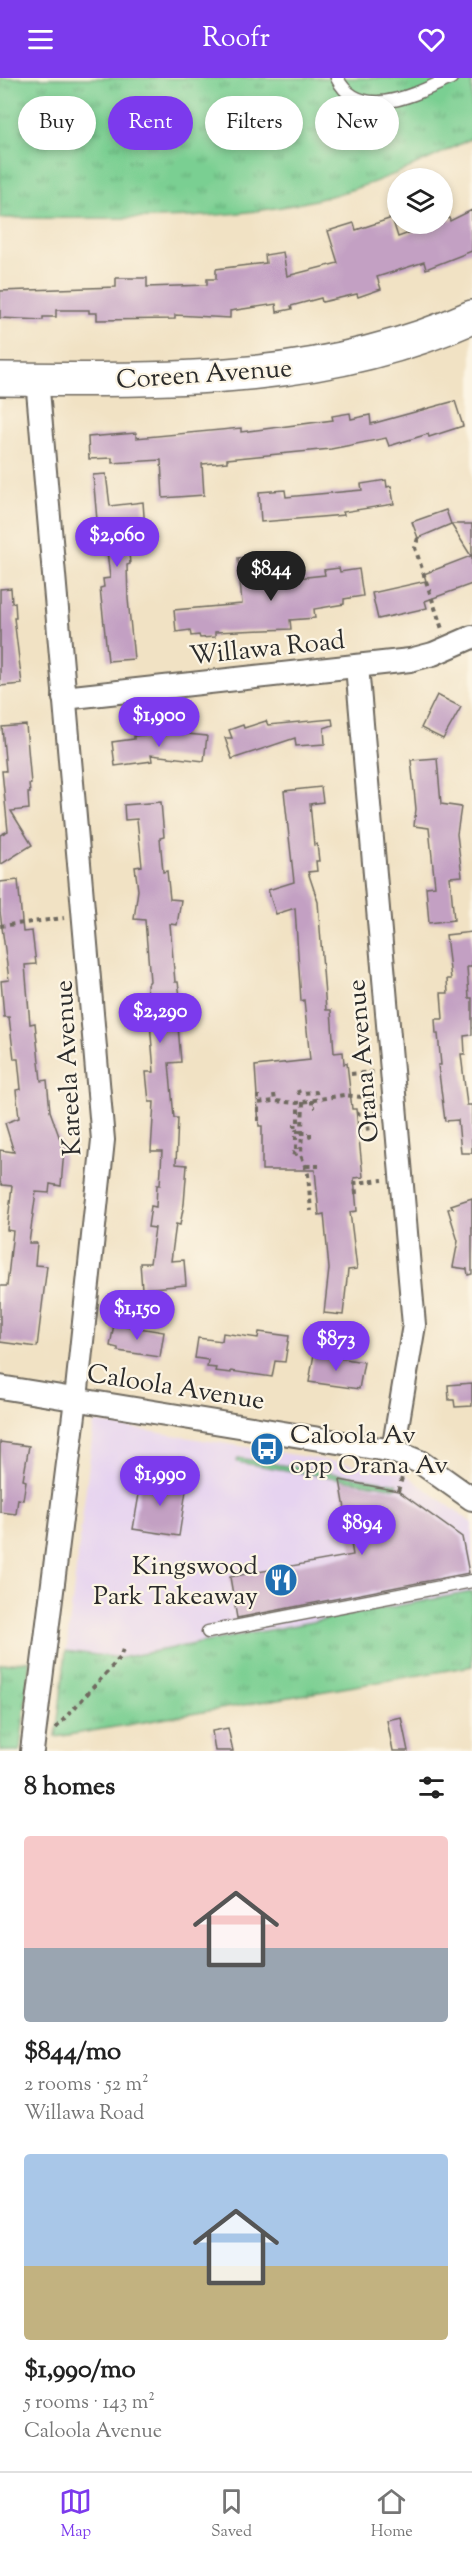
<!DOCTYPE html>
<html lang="en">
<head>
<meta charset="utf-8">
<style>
	:root { --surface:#fff; --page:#f6f6f6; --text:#222; --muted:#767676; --line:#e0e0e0; --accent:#7c3aed }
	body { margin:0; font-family:"Sorts Mill Goudy",serif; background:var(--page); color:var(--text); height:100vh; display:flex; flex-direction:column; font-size:22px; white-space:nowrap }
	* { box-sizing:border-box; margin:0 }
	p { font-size:20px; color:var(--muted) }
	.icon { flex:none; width:33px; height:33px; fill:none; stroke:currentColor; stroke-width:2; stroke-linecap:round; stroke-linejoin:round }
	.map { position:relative; height:1673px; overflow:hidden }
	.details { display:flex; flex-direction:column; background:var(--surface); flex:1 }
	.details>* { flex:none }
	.hud { position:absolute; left:18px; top:18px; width:436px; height:54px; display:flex; gap:12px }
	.tools { position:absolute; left:387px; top:90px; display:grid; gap:12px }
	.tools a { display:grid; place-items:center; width:66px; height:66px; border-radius:50%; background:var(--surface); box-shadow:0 3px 9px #0003; font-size:30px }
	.price { position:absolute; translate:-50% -51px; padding:0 14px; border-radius:21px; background:var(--accent); color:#fff; font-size:20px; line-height:39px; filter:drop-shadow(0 2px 3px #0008) }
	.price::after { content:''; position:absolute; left:50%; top:36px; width:18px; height:14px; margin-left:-9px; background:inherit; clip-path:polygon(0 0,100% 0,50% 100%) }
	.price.active { background:#222; color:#fff }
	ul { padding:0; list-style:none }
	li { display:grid; align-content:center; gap:12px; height:318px; padding:0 24px }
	li span { display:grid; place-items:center; height:186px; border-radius:6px; color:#555 }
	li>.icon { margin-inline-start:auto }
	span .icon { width:108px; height:108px; fill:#fffc; stroke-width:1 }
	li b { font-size:26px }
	h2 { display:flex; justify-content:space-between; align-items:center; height:72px; padding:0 24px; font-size:26px }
	.chip { padding:0 21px; border-radius:27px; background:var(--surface); box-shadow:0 3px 9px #0003; font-size:21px; line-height:54px }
	.chip.active { background:var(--accent); color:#fff }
	header { display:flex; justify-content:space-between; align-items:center; height:78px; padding:0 24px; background:var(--accent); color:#fff; font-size:27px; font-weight:600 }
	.dock { display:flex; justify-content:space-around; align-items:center; height:84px; border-top:2px solid var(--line); background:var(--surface); font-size:16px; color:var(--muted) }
	.dock a { display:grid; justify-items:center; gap:3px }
	.dock .active { color:var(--accent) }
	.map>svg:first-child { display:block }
</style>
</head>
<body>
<header><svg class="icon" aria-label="menu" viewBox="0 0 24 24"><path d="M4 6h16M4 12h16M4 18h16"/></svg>Roofr<svg class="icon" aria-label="heart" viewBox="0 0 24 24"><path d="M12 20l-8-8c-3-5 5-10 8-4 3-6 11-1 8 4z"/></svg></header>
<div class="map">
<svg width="472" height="1673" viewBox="0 0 472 1673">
	<defs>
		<pattern id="park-tufts" width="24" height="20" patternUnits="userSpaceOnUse" patternTransform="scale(1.5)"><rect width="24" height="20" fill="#7acf92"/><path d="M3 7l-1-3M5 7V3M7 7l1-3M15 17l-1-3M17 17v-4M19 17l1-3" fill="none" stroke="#64a877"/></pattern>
	</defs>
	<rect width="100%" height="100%" fill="#fcf5e5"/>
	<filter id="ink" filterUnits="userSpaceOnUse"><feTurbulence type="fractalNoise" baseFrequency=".0167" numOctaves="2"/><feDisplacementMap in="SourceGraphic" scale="12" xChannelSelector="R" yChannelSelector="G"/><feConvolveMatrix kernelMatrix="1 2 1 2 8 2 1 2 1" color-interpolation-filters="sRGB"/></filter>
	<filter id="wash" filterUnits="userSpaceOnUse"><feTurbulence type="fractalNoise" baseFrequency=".008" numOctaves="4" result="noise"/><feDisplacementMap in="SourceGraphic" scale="24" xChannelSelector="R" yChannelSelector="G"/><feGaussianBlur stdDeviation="1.35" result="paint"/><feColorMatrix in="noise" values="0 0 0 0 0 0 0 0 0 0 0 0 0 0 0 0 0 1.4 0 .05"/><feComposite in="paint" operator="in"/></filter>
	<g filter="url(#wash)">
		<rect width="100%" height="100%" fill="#f1e2c4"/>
		<!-- built -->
		<polygon fill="#e6d3f0" points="94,1344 404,1395 472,1445 472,1514 120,1580 66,1573"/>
		<!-- green -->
		<polygon fill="#7acf92" stroke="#527d5e" stroke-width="1.5" points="238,1380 397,1406 397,1408 396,1410 237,1384"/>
		<!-- park -->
		<g fill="url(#park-tufts)" stroke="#527d5e" stroke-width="1.5">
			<path d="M 0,0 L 472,0 L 472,60 C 421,86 370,109 315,122 C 214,147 103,139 0,140 Z"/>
			<polygon points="472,1514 472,1588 56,1659 66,1573 120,1580"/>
			<polygon points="30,1582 20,1673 0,1673 0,1587"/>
		</g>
		<g id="blocks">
			<!-- building -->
			<g fill="#c3a0c3">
				<polygon points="472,132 472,173 426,191 424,184 377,199 381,211 358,219 357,216 322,224 321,220 291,228 292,231 277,234 276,226 230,233 230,240 175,237 175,241 97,242 97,235 89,235 89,232 56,232 56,239 43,239 43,242 0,240 0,213 116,209 116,200 147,200 147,209 207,207 207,201 216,201 216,191 266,185 265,177 283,174 287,198 338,185 328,153 354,145 356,152 392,140 398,159 434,146 442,146 442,142 449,140 450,143"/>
				<polygon points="455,323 463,348 429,359 428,356 389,368 386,360 331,371 227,381 227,384 202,386 204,417 163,420 161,382 112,385 112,380 89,381 88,359 136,355 136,360 241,350 241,354 333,342 332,338 350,335 351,341 370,337 371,346"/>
				<polygon points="106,396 110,428 143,424 145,452 127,453 130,486 127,487 128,521 134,581 108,583 100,510 104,509 103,501 110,500 106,464 99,465 93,397"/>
				<polygon points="386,402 387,409 391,408 394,426 343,434 344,437 261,444 259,414 285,412 286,419 362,412 361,406"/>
				<polygon points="446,432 451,446 472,446 472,506 425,523 427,530 378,541 372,515 426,503 424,496 471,478 451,446 418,460 412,444"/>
				<polygon points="257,478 259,504 325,497 324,492 339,490 340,494 359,491 363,518 344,521 344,526 314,531 315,540 290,542 291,551 215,554 215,559 200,560 199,557 191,558 190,552 176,554 174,532 242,526 238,480"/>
				<polygon points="11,510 12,525 15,524 16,540 14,540 22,606 0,608 0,511"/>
				<polygon points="437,617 461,629 443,661 421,650"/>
				<polygon points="332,641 333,647 324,650 325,666 296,668 295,660 232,681 225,660 232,660 229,652 243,647 244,650 266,643 268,647"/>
				<polygon points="26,647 31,706 29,706 30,715 28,715 29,731 11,733 32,767 0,787 0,757 8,753 2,693 6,693 2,649"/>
				<polygon points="167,654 207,658 204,683 151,677 152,683 115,688 112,664 134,661 134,658"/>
				<polygon points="437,680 441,726 461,729 457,756 462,798 450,799 454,842 429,845 426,809 435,808 429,750 414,748 416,731 411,682"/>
				<polygon points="321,709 323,724 310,726 314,767 317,766 319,783 316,783 317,793 308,794 318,824 326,932 331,932 334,975 343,974 344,986 347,985 352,1031 356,1031 363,1099 354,1100 357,1133 350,1134 357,1191 348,1192 343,1237 324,1235 329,1191 324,1136 319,1137 315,1092 262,1092 262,1048 259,1048 255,988 310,982 304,922 301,923 295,830 276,836 268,812 294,804 284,713"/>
				<polygon points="161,724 164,759 160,760 163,794 167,793 170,821 181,822 177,847 170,846 175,904 178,904 180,918 169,920 171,949 178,948 181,984 169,985 174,1040 178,1040 176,1086 187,1087 184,1126 180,1147 176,1146 171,1183 184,1182 186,1207 142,1211 140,1185 150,1185 155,1150 148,1149 151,1128 156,1129 157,1107 160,1107 162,1073 151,1073 154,1024 149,1024 146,994 154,994 147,907 150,903 145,842 134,841 138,812 135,789 142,788 137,741 125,742 124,727"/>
				<polygon points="18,802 23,854 32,853 36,886 25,887 30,946 35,945 41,1003 47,1002 50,1033 64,1072 61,1108 50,1106 49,1115 36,1114 29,1165 37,1165 35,1187 47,1188 37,1269 0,1264 0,1208 7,1208 13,1153 7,1152 12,1108 2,1107 0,1104 0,1072 14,1074 5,1045 19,1040 16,1012 21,1011 18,981 14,981 9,939 4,939 1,903 9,902 0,834 0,804"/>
				<polygon points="472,854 472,889 467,889 469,920 472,920 472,957 464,958 465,976 461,976 467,1027 472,1027 472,1075 461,1075 458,1042 445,1043 438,987 441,987 438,956 436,956 435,941 443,941 441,915 448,915 447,901 451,901 446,857"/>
				<polygon points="472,1120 472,1196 468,1197 467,1191 453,1189 458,1163 448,1131 453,1130 451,1127"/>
				<polygon points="114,1246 164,1254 160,1279 118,1273 118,1270 110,1268"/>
				<polygon points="259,1254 289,1258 285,1284 275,1283 272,1299 231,1293 231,1295 215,1293 216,1290 207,1289 208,1282 195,1280 198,1260 222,1263 223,1255 258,1260"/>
				<polygon points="314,1276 364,1284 359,1311 309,1304"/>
				<polygon points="472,1305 472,1328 455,1329 454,1322 449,1322 448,1307"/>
				<polygon points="0,1364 29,1368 23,1402 26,1403 23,1422 18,1421 16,1436 0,1434"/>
				<polygon points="142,1399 187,1406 179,1458 133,1451"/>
				<polygon points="340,1402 398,1413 462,1459 469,1495 237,1540 230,1499 353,1477"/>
				<polygon points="401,1639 408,1673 393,1673 387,1642"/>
				<polygon points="228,1650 233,1673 215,1673 212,1653"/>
			</g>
		</g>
	</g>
	<g filter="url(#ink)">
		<use href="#blocks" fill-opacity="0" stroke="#706b61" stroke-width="1.5"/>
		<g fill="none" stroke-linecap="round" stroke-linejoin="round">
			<defs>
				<g id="lane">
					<path d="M 337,0 C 360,46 417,15 451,0"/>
					<polyline points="208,1554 472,1503"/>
				</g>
				<g id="street">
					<polyline points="357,588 414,1247 393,1373"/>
					<polyline points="64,620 410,582 433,576 472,559"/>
					<polyline points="0,1309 393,1373 420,1384 472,1421"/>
					<polyline points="32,1673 76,1321 103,1062 37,301"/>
				</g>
				<path id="secondary" d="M 0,301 C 162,302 321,307 472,239"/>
			</defs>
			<!-- lane casing -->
			<use href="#lane" stroke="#706b61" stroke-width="15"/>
			<!-- street casing -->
			<use href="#street" stroke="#706b61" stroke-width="26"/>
			<!-- secondary casing -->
			<use href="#secondary" stroke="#706b61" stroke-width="36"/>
			<!-- path -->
			<g stroke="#706b61" stroke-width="4" stroke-dasharray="4.5 4.5" stroke-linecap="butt">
				<polyline points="418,460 415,470 442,551"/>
				<polyline points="0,848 64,840"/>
				<polyline points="351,996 374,994"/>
				<polyline points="298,1012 299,1015 316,1014 317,1021"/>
				<polyline points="274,1016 275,1023"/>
				<polyline points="258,1017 258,1025 275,1023 297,1025 344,1017 362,1019 376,1018"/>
				<polyline points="312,1022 312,1029 315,1029"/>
				<polyline points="303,1024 301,1077 308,1096 311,1133"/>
				<polyline points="356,1036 378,1034"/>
				<polyline points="258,1043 258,1025"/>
				<polyline points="293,1048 298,1048 298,1024"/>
				<polyline points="357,1052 379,1049"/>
				<polyline points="301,1055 310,1055 310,1059 313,1058"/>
				<polyline points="292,1075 296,1076 296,1053 302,1053"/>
				<polyline points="306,1088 319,1088"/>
				<polyline points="356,1116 355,1105 383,1102"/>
				<polyline points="398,1413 402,1400"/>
				<polyline points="56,1650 120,1580 123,1571"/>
			</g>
			<!-- lane -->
			<use href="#lane" stroke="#fff" stroke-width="12"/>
			<!-- street -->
			<use href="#street" stroke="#fff" stroke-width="22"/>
			<!-- secondary -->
			<use href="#secondary" stroke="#fff" stroke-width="33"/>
		</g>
	</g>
	<!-- icons -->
	<defs>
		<symbol id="bus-disc" viewBox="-11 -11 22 22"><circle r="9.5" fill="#1f6fb2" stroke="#fcf5e5"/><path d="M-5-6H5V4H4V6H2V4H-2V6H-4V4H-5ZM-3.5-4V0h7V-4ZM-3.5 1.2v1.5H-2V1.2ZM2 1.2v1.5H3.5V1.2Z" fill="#fff"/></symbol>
		<symbol id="restaurant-disc" viewBox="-11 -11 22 22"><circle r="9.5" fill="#1f6fb2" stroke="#fcf5e5"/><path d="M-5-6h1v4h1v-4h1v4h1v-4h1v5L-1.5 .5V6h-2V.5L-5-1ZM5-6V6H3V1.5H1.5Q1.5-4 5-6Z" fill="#fff"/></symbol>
	</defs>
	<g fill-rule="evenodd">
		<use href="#bus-disc" x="248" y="1352" width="38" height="38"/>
		<use href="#restaurant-disc" x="262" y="1483" width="38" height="38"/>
	</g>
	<g text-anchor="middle" stroke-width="4.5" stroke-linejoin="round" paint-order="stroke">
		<!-- street labels -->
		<g font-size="26" fill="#2b2b2b" stroke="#fcf5e5">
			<text transform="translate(204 295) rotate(-4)" y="9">Coreen Avenue</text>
			<text transform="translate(267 569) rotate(-6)" y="9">Willawa Road</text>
			<text transform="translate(362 983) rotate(-95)" y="9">Orana Avenue</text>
			<text transform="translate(67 990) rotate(-93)" y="9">Kareela Avenue</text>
			<text transform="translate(176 1308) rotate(9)" y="9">Caloola Avenue</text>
		</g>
		<!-- poi labels -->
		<g font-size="26" fill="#2b2b2b" stroke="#fcf5e5" text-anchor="start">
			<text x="290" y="1365">Caloola Av<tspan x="290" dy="30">opp Orana Av</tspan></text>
			<text x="258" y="1496" text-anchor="end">Kingswood<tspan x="258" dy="30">Park Takeaway</tspan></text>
		</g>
	</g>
</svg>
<div class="tools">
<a><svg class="icon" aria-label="layers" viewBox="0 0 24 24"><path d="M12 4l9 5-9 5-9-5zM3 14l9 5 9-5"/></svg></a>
</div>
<b class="price" style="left:117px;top:490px">$2,060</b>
<b class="price active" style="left:271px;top:524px">$844</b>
<b class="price" style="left:159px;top:670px">$1,900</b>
<b class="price" style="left:160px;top:966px">$2,290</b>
<b class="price" style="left:137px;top:1263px">$1,150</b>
<b class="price" style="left:336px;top:1294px">$873</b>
<b class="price" style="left:160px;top:1429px">$1,990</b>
<b class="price" style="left:362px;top:1478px">$894</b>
<div class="hud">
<a class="chip">Buy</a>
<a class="chip active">Rent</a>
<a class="chip">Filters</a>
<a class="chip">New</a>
</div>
</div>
<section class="details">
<h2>8 homes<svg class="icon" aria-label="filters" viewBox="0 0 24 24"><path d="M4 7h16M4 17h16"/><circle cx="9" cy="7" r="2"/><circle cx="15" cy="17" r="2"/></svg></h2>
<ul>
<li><span style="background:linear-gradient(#f6c9c9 60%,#9aa5b1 0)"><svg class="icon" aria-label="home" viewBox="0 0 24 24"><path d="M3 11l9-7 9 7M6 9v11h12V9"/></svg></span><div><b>$844/mo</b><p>2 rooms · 52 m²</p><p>Willawa Road</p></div></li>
<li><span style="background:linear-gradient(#a9c7e8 60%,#c2b280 0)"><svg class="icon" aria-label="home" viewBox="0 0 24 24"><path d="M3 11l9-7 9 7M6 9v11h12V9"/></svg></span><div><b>$1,990/mo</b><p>5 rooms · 143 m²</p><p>Caloola Avenue</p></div></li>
</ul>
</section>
<nav class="dock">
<a class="active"><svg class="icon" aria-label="map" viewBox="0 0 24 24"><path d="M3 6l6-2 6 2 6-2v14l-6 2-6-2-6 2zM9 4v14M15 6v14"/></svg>Map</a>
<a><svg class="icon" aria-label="saved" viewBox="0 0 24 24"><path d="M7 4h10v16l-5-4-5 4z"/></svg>Saved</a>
<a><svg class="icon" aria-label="home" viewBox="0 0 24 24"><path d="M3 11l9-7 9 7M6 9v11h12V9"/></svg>Home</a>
</nav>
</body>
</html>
